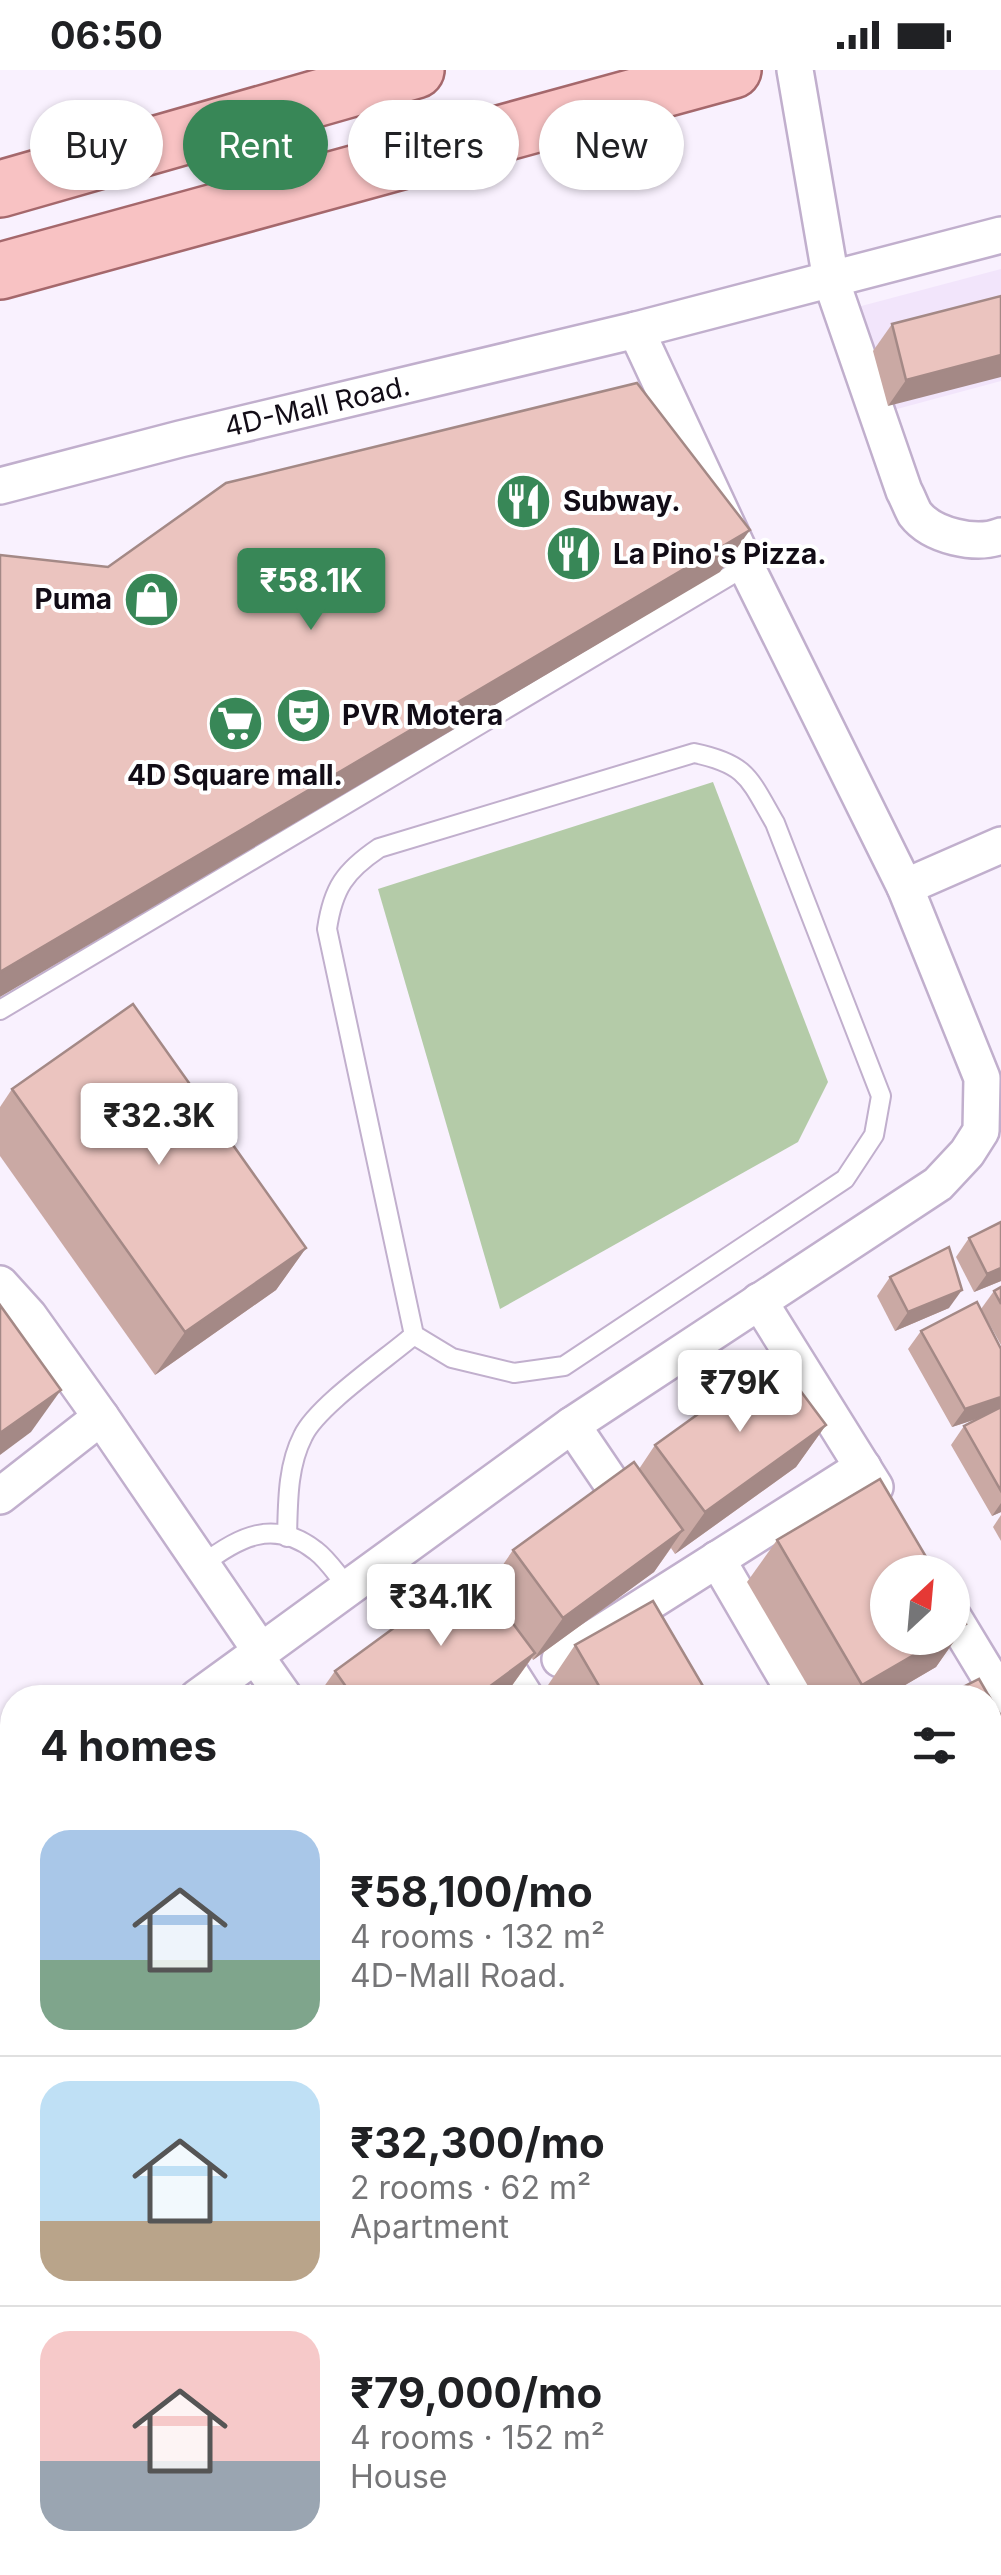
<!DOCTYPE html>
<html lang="en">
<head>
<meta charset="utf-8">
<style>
	:root { --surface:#fff; --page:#f6f6f6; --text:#202124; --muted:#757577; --line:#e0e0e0; --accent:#388757 }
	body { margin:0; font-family:Inter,sans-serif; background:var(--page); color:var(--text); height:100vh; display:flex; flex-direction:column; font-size:38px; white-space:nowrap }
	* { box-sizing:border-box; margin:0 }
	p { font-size:32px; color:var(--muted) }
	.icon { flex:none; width:55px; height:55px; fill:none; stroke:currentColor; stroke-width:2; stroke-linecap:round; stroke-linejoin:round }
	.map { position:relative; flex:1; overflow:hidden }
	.side { position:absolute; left:0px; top:1615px; width:1002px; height:890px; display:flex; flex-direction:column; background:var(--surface); border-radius:40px 40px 0 0; box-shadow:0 2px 8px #0004 }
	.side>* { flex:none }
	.guide { position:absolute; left:30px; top:30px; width:942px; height:90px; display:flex; gap:20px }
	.needle { width:65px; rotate:26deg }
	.fabs { position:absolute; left:870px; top:1485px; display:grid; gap:20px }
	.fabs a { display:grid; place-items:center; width:100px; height:100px; border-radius:50%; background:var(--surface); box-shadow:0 2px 8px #0004; font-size:50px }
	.price { position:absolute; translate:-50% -85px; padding:0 22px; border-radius:10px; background:#fff; color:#222; font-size:32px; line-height:65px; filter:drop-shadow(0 2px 5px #0008) }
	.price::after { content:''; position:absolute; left:50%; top:60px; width:30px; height:22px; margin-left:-15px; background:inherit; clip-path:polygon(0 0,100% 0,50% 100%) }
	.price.current { background:var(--accent); color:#fff }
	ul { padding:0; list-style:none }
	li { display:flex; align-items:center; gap:30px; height:250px; padding:0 40px }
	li+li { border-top:2px solid var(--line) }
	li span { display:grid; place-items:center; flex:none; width:280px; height:200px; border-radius:30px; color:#555 }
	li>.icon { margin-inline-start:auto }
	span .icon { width:120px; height:120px; fill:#fffc; stroke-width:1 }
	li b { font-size:42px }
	h2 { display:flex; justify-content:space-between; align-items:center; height:120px; padding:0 40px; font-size:42px }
	.pill { padding:0 35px; border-radius:45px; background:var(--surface); box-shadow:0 2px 8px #0004; font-size:35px; line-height:90px }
	.pill.current { background:var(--accent); color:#fff }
	.status { display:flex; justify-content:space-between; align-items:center; height:70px; padding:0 50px; background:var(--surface); direction:ltr }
	.status svg { height:28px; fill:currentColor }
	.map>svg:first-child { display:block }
</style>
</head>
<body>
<div class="status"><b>06:50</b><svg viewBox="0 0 49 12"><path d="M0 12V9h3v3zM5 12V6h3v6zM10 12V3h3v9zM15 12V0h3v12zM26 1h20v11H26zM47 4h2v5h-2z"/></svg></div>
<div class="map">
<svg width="1001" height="2505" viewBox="0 0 1001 2505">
	<rect width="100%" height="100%" fill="#f9f1fe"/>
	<!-- built -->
	<polygon fill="#f2e5fb" points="1001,199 1001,311 882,343 850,239"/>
	<!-- green -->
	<polygon fill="#b4cba8" points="713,712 828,1012 798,1072 500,1239 378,819"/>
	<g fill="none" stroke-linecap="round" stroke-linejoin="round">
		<defs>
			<g id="service">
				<polyline points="0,940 746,496"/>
				<path d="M 287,1467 C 288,1434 287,1397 303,1366 C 317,1336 386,1289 414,1265 L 452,1288 L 514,1303 L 564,1296 L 845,1109 L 874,1065 L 881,1026 L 775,753 C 749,708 747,694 694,683 L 379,778 C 345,801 333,818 327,859 L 414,1265"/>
				<path d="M 202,1495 C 238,1467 274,1448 316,1481 C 328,1490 338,1506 348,1517"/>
				<polyline points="0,2478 12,2468"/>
			</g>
			<g id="minor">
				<path d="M 795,0 L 831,210 L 904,421 C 908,428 911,437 915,444 C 932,466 976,476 1001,466"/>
				<polyline points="0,416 180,369 636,260"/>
				<polyline points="905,817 1001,775"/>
				<polyline points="0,1214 29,1246 101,1347 260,1580"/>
				<polyline points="759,1231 875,1417"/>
				<polyline points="572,1355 637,1451"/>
				<polyline points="0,1426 101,1347"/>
				<polyline points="717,1489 798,1628"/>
				<polyline points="952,1545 1001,1626"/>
				<polyline points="491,1573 526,1628"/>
				<polyline points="254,1584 285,1628"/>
				<polyline points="560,1589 863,1397"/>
				<polyline points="197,1628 572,1355 938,1114 967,1083 981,1061 982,1008 905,817 746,496 636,260 1001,165"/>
				<polyline points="0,1775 12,1766"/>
				<polyline points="990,2174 1001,2168"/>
				<polyline points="0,2258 12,2251"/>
				<polyline points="990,2260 1001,2255"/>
				<polyline points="0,2324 12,2340"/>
				<polyline points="0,2424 12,2439"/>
				<polyline points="57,2492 67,2505"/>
				<polyline points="134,2492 144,2505"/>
				<polyline points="494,2505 519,2492"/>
			</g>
			<g id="primary">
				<polyline points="0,119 416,0"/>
				<polyline points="0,201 733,0"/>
			</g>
		</defs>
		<!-- service casing -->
		<use href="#service" stroke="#c1afcd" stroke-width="22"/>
		<!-- minor casing -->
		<use href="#minor" stroke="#c1afcd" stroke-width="40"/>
		<!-- primary casing -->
		<use href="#primary" stroke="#a5686c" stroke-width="60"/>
		<!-- service -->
		<use href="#service" stroke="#fff" stroke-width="18"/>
		<!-- minor -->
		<use href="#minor" stroke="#fff" stroke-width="35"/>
		<!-- primary -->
		<use href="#primary" stroke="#f8c2c3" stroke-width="55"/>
	</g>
	<!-- wall -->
	<g fill="#caa9a4">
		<polygon points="1001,226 888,336 873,281 892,254"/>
		<polygon points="12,1019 306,1178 276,1220 155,1305 0,1086 0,1037"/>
		<polygon points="1001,1152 1001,1211 974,1222 956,1187 969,1168"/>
		<polygon points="890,1207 949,1238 895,1261 877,1226"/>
		<polygon points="1001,1217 1001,1275 981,1239 994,1221"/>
		<polygon points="921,1261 1001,1279 1001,1442 992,1446 951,1375 964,1356 979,1348 952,1357 908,1279"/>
		<polygon points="826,1355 796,1397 675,1484 671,1478 654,1502 533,1590 532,1588 503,1628 316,1628 335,1601 487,1518 513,1480 639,1399 655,1375"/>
		<polygon points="1001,1445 1001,1471 993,1457"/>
		<polygon points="777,1470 966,1554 936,1597 883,1628 815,1628 747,1512"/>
		<polygon points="575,1575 710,1628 541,1628 549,1623 546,1618"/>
		<polygon points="12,1886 12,2095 0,2106 0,1897"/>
		<polygon points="1000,1964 1001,1964 1001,2152 990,2158 990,1978"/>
		<polygon points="1001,2325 1001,2394 990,2408 990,2331"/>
		<polygon points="1001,2413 1001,2492 978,2505 827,2505 848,2501 854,2492 990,2492"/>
		<polygon points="260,2492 332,2492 311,2505 267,2505"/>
		<polygon points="727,2492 827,2492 824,2498 811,2505 734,2505"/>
	</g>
	<!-- shaded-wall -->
	<g fill="#a48986">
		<polygon points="1001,285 1001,307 888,336 906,310"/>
		<polygon points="750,460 720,502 0,927 0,902"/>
		<polygon points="306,1178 276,1220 155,1305 185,1262"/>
		<polygon points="1001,1198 1001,1211 974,1222 987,1204"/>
		<polygon points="962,1220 949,1238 895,1261 908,1242"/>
		<polygon points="61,1320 31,1362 0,1385 0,1363"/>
		<polygon points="1001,1327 1001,1341 952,1357 965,1339"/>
		<polygon points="826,1355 796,1397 675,1484 705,1442"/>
		<polygon points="1001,1433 1001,1442 992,1446"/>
		<polygon points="683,1460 654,1502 533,1590 563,1548"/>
		<polygon points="966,1554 936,1597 883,1628 853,1628 862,1615 943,1568 952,1568 952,1562"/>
		<polygon points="535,1583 503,1628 474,1628"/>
		<polygon points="1001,1719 1001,1745 990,1751 990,1726"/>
		<polygon points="1001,1926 1001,1952 990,1958 990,1932"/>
		<polygon points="12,2078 12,2095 0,2106 0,2089"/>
		<polygon points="1001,2126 1001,2152 990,2158 990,2132"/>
		<polygon points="1001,2390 1001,2394 990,2408 990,2397"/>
		<polygon points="1001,2481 1001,2492 978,2505 966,2505 972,2497 980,2492 990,2492 990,2487"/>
		<polygon points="313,2492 332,2492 311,2505 292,2505"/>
		<polygon points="814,2492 827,2492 824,2498 811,2505 792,2505"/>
	</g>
	<!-- building -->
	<g fill="#ebc4bf" stroke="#a48986" stroke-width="2.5">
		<polygon points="1001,226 1001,285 906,310 892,254"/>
		<polygon points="637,313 750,460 0,902 0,485 108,497 226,413"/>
		<polygon points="133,934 306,1178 185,1262 12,1019"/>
		<polygon points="1001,1152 1001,1198 987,1204 969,1168"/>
		<polygon points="949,1177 962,1220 908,1242 890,1207"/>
		<polygon points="1001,1217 1001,1234 994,1221"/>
		<polygon points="977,1232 1001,1279 1001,1327 965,1339 921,1261"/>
		<polygon points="0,1235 61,1320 0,1363"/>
		<polygon points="776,1288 826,1355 705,1442 655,1375"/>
		<polygon points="1001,1337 1001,1421 964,1356"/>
		<polygon points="634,1392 683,1460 563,1548 513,1480"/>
		<polygon points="880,1409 935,1502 888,1502 888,1568 943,1568 862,1615 777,1470"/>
		<polygon points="473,1500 535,1583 474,1628 354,1628 335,1601"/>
		<polygon points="653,1531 710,1628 606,1628 575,1575"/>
		<polygon points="952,1532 966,1554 952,1562"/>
		<polygon points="979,1609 990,1628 941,1628"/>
		<polygon points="556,1619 561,1628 541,1628"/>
		<polygon points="990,1628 1001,1646 1001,1719 990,1726"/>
		<polygon points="1001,1766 1001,1926 990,1932 990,1772"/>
		<polygon points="12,1886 12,1939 0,1925 0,1897"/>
		<polygon points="0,1971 12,1985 12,2078 0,2089"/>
		<polygon points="1001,2037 1001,2126 990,2132 990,2042"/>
		<polygon points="1001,2325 1001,2353 990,2334 990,2331"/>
		<polygon points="990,2361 1001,2381 1001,2390 990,2397"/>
		<polygon points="1001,2413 1001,2481 990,2487 990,2419"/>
		<polygon points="283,2492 313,2492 292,2505 289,2505"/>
		<polygon points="647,2492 723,2492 730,2505 623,2505"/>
		<polygon points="751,2492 814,2492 792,2505 758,2505"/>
		<polygon points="855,2492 949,2492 955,2503 951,2505 862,2505"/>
		<polygon points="845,2495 851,2505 827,2505"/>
	</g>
	<!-- icons -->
	<defs>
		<symbol id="restaurant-disc" viewBox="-11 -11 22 22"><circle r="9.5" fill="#388757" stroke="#fff"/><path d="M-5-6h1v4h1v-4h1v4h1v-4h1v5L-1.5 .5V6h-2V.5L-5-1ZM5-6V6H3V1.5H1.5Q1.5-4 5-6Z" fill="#fff"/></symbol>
		<symbol id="shop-disc" viewBox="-11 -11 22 22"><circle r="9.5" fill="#388757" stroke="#fff"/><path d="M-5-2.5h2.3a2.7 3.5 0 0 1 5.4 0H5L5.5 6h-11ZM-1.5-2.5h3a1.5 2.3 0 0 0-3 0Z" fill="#fff"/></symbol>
		<symbol id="theatre-disc" viewBox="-11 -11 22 22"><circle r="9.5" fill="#388757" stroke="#fff"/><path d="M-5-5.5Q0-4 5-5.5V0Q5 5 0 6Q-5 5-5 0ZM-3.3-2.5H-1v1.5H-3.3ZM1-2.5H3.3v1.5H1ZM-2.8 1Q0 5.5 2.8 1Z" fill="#fff"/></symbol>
		<symbol id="supermarket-disc" viewBox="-11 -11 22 22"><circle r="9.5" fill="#388757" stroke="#fff"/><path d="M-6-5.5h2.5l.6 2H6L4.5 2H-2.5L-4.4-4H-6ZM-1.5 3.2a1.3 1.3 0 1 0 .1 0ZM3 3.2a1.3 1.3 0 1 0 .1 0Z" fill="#fff"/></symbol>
	</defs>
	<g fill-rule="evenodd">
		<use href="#restaurant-disc" x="492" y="400" width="63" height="63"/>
		<use href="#restaurant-disc" x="542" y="452" width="63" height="63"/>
		<use href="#shop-disc" x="120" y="498" width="63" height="63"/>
		<use href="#theatre-disc" x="272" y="614" width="63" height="63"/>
		<use href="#supermarket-disc" x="204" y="622" width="63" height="63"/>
	</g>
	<g text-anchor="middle" stroke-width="8" stroke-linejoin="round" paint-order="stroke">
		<!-- street labels -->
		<g font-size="28" fill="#120c16" stroke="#fff">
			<text transform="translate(317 336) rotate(-13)" y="10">4D-Mall Road.</text>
		</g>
		<!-- poi labels -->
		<g font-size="28" font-weight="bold" fill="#120c16" stroke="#fff" text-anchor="start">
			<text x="563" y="441">Subway.</text>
			<text x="613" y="494">La Pino's Pizza.</text>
			<text x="112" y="539" text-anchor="end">Puma</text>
			<text x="342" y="655">PVR Motera</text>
			<text x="235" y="715" text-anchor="middle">4D Square mall.</text>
		</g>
	</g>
</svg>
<div class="fabs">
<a><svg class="needle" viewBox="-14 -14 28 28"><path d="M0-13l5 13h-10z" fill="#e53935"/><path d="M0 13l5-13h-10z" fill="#757577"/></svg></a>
</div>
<b class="price current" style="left:311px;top:563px">₹58.1K</b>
<b class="price" style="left:159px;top:1098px">₹32.3K</b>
<b class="price" style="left:740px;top:1365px">₹79K</b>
<b class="price" style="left:441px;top:1579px">₹34.1K</b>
<div class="guide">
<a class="pill">Buy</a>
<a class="pill current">Rent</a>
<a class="pill">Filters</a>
<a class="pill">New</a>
</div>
<section class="side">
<h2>4 homes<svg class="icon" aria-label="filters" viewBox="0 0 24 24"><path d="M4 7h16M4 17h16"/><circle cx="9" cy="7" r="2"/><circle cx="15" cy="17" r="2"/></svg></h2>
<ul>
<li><span style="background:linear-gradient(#a9c7e8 65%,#7fa58c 0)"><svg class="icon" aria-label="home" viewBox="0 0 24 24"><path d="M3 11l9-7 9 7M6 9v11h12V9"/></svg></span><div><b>₹58,100/mo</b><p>4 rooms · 132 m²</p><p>4D-Mall Road.</p></div></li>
<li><span style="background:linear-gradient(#bfe0f5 70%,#b9a48a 0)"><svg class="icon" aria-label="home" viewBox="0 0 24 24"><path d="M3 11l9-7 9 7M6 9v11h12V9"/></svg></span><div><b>₹32,300/mo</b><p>2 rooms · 62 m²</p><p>Apartment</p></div></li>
<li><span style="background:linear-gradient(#f6c9c9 65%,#9aa5b1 0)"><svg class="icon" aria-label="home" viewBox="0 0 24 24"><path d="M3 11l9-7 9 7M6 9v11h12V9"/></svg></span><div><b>₹79,000/mo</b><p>4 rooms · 152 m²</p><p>House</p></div></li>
</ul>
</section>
</div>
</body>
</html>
